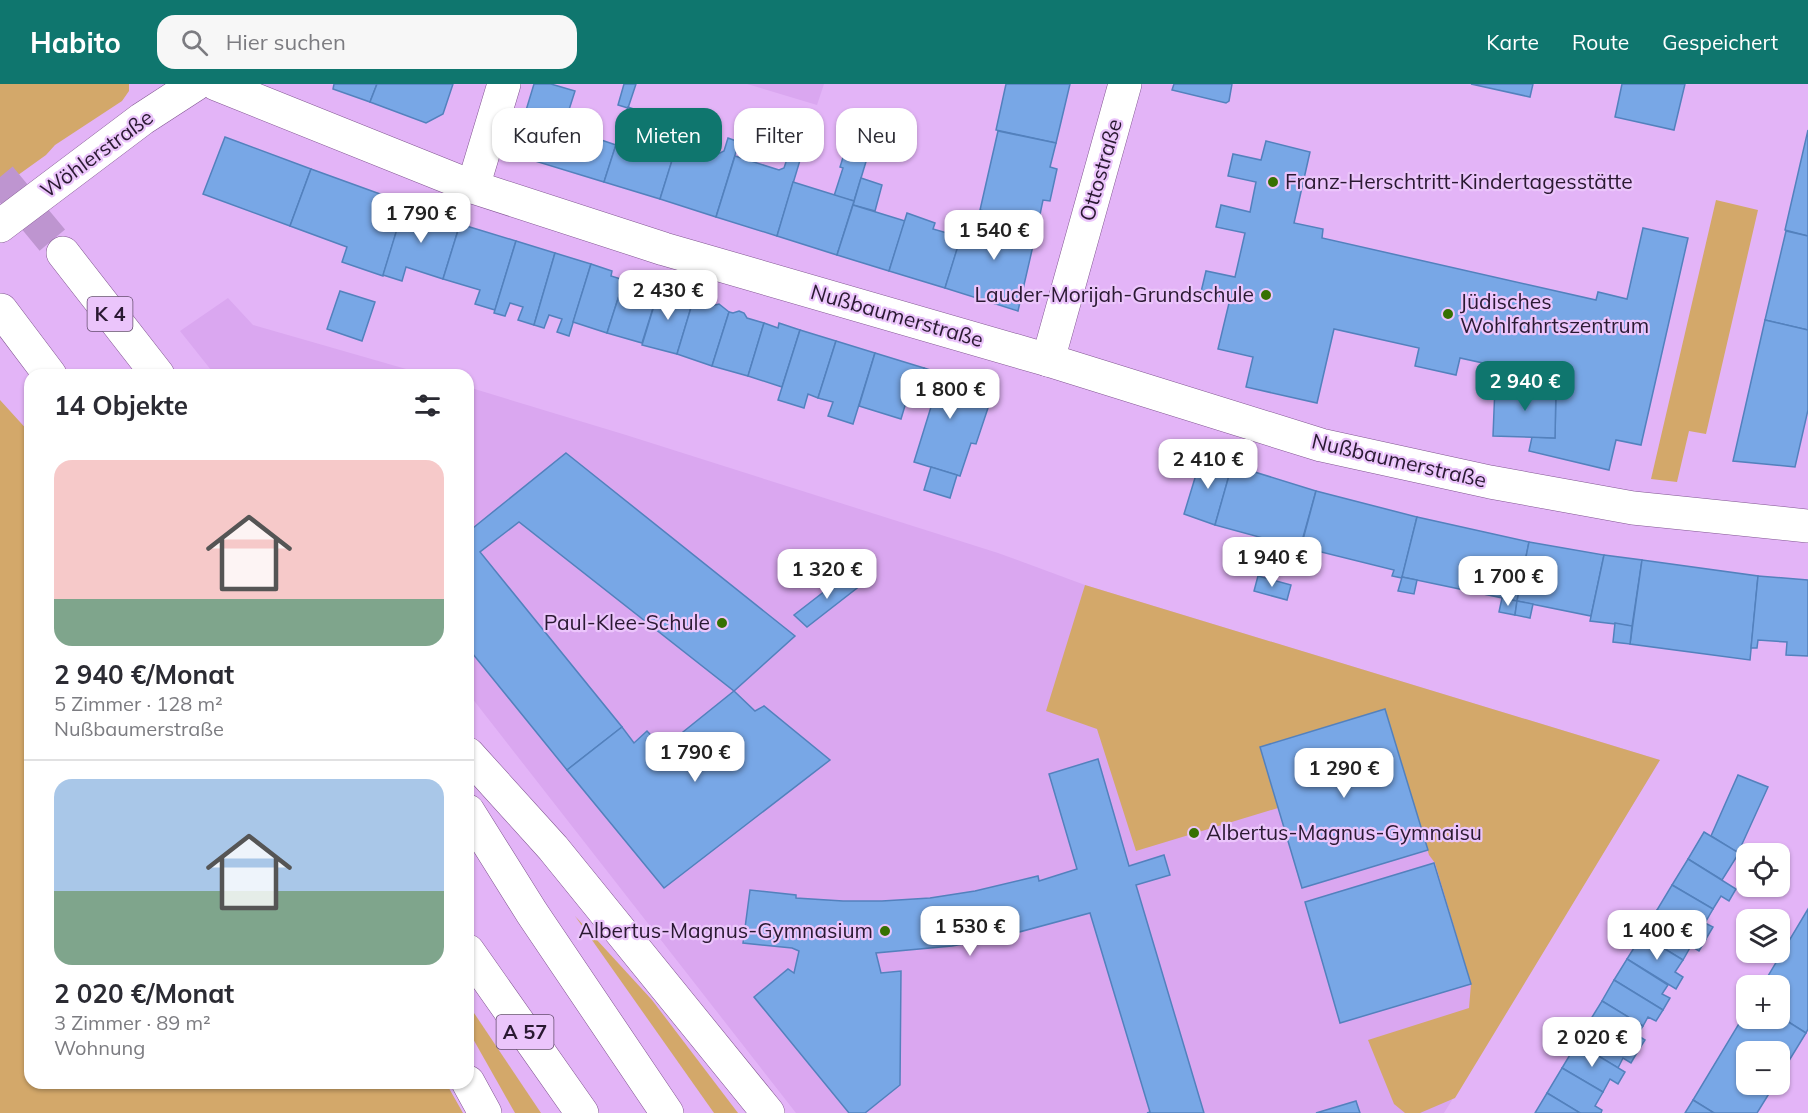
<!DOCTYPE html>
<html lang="de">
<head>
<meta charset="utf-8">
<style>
	:root { --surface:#fff; --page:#f7f7f7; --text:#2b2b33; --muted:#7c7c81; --line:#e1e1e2; --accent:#0f766e }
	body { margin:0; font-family:Mulish,sans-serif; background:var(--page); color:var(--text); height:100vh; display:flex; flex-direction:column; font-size:22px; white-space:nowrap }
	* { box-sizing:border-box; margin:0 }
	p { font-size:20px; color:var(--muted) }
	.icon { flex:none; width:33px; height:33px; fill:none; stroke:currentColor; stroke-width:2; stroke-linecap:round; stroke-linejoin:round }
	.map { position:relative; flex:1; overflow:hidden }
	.details { position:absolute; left:24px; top:285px; width:450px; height:720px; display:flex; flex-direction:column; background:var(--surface); border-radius:18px; box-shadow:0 2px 4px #0004 }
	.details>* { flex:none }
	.hud { position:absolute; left:492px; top:24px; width:570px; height:54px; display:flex; gap:12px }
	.fabs { position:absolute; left:1736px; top:759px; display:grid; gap:12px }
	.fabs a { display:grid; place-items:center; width:54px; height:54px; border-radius:12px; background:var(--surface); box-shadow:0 2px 4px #0004; font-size:30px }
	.price { position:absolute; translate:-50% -51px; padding:0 14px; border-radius:12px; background:#fff; color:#222; font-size:20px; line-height:39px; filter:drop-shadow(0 2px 3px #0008) }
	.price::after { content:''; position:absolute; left:50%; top:36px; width:18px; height:14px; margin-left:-9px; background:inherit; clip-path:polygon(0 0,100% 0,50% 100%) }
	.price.current { background:var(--accent); color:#fff }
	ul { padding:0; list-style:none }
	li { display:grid; align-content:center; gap:12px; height:318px; padding:0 30px }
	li+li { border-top:2px solid var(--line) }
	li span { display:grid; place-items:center; height:186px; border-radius:18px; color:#555 }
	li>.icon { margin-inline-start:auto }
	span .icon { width:108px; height:108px; fill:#fffc; stroke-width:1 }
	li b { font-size:26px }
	h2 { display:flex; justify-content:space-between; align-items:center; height:72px; padding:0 30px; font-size:26px }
	.tag { padding:0 21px; border-radius:18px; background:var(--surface); box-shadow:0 2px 4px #0004; font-size:21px; line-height:54px }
	.tag.current { background:var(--accent); color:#fff }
	header { display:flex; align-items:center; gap:36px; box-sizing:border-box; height:84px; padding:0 30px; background:var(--accent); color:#fff }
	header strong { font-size:28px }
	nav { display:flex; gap:33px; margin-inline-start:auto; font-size:21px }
	.search { width:420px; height:54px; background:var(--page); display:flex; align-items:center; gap:15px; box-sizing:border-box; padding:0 21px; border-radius:18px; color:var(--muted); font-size:22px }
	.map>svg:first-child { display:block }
</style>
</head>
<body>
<header>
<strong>Habito</strong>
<div class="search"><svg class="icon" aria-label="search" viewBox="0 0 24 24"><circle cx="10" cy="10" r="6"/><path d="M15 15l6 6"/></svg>Hier suchen</div>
<nav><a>Karte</a><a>Route</a><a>Gespeichert</a></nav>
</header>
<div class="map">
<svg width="1808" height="1029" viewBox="0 0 1808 1029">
	<rect width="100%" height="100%" fill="#e3b4f7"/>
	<!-- built -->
	<g fill="#daa7f0">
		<polygon points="747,0 824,0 817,21"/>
		<polygon points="228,214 253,241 427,291 215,291 180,247"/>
		<polygon points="468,303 626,351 998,469 1085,501 1660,676 1444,1029 796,1029 468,609"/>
	</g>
	<!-- green -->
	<g fill="#d3a86a">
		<polygon points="0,0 129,0 129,7 122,17 55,61 46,71 0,104"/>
		<polygon points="1716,116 1758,126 1706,350 1689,347 1677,398 1651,395"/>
		<polygon points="0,316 30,349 30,999 446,999 463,1029 0,1029"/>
		<polygon points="1085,501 1660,676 1455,1014 1420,1029 1405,1029 1394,1020 1368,956 1469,924 1471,900 1435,779 1429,771 1385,625 1260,663 1278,724 1136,767 1097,645 1046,627"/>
		<polygon points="575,832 652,916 738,1029 714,1029"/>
		<polygon points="468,920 541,1029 515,1029 468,946"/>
	</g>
	<!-- building -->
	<g fill="#78a7e6" stroke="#5381bd" stroke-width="1.5">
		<polygon points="334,0 377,0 370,18 333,5"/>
		<polygon points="377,0 453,0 443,30 426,39 370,18"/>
		<polygon points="534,0 551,0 575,7 567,32 570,33 566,44 616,61 604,98 525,74 517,56"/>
		<polygon points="624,0 636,0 628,24 618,21"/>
		<polygon points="1006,0 1070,0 1056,59 996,46"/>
		<polygon points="1174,0 1232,0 1229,17 1226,19 1172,6"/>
		<polygon points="1471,0 1533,0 1530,13"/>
		<polygon points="1622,0 1685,0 1674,46 1615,33"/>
		<polygon points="628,23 639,27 635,42 639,49 677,61 660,115 604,98"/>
		<polygon points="857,28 879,35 854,117 834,112 843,84 840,83"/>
		<polygon points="1808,46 1808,152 1785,146"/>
		<polygon points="998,47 1056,59 1050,83 1057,85 1050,117 1043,116 1038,140 980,126"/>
		<polygon points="225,53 311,85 290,142 203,110"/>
		<polygon points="679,54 693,59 692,62 718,70 724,67 728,54 739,58 716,133 660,115"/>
		<polygon points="1266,57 1310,68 1294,139 1323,145 1322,154 1596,216 1598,208 1627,215 1643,144 1688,154 1641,361 1616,356 1609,386 1529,367 1532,353 1555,354 1556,304 1544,303 1546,293 1460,274 1456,291 1415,282 1419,264 1334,245 1317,319 1246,303 1253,273 1218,265 1230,215 1201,208 1206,187 1235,193 1245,149 1216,143 1221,121 1250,128 1256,98 1228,92 1233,70 1261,76"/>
		<polygon points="789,69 801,73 777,152 716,133 735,72 779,86 784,84"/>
		<polygon points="311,85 405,119 383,192 342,178 347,163 290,142"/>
		<polygon points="861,94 882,101 875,127 853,121"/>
		<polygon points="793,98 854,117 837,171 777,152"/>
		<polygon points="405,119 460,140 443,195 406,183 402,197 383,191"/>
		<polygon points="853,121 905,137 889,187 837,171"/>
		<polygon points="907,129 935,139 933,145 961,153 945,204 889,187"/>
		<polygon points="993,129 1038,140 1018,227 945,204 966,136 991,142"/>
		<polygon points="460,140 516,157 495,226 475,220 480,206 443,195"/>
		<polygon points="1786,147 1808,152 1808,246 1765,236"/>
		<polygon points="516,157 555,169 534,241 518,236 523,223 510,219 505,232 494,229"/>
		<polygon points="555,169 591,180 569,252 557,248 562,235 549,231 544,244 534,241"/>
		<polygon points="591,180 612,187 611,192 624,196 607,249 573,238"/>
		<polygon points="639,195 660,202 642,259 607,249 624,196 637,200"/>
		<polygon points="660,202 682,209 680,213 693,217 677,270 642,261"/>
		<polygon points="340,207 375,218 362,257 327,245"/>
		<polygon points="693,217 711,222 719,220 729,228 712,282 677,270"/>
		<polygon points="739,227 744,229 747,234 764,239 748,292 712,282 729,228 733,229"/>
		<polygon points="1765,236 1808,246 1808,326 1795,383 1733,377"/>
		<polygon points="764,239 778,244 779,239 800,246 782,303 748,292"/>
		<polygon points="800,246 836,257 818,314 808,310 804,324 778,316"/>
		<polygon points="836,257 875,269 853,340 828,332 833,318 818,314"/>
		<polygon points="875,269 924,284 913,317 907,315 901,335 859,322"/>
		<polygon points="924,284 994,306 976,360 971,359 960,392 914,378 931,323 913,317"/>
		<polygon points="1495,302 1556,304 1555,354 1493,352"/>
		<polygon points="566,369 795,552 734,607 519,438 480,468 622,643 567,686 468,564 468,448"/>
		<polygon points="1202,371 1232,381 1215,441 1184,430"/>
		<polygon points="1232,381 1316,407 1300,464 1215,441"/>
		<polygon points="931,383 957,391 950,414 924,406"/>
		<polygon points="1316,407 1417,433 1402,494 1392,492 1394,486 1301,463"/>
		<polygon points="1417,433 1529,458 1517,517 1402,493"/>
		<polygon points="1529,458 1604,471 1591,532 1517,517"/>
		<polygon points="1604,471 1642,476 1632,542 1590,537"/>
		<polygon points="1642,476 1758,492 1750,576 1630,560"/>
		<polygon points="847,490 861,501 807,543 794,531"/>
		<polygon points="1258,492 1291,501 1287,516 1254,507"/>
		<polygon points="1758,492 1808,496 1808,572 1786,571 1787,558 1758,556 1757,564 1751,564"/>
		<polygon points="1402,493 1417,496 1414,510 1398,507"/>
		<polygon points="1502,514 1517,517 1515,531 1499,528"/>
		<polygon points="1517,517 1533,520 1530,534 1515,531"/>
		<polygon points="1615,539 1632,542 1630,560 1613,558"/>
		<polygon points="734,607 755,627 764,622 830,676 664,804 567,686 622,643 634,659 647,647 663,664"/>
		<polygon points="1385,625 1428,766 1302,804 1260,663"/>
		<polygon points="1098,675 1129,782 1164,771 1170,791 1136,801 1204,1029 1147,1029 1150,1028 1090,829 997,854 952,862 876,869 881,889 901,887 900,1001 865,1029 849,1029 754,913 788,885 794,889 799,867 792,864 743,859 750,806 796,811 796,814 843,817 882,817 930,814 975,807 1038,792 1039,797 1077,785 1049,690"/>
		<polygon points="1738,691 1768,703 1738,769 1711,752"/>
		<polygon points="1704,748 1739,769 1722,796 1688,775"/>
		<polygon points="1688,775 1736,805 1729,817 1721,812 1713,825 1672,801"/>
		<polygon points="1434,779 1471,900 1340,939 1305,818"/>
		<polygon points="1672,801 1713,825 1705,839 1713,843 1706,855 1657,826"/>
		<polygon points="1808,825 1808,945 1806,949 1779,932 1779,902 1762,902"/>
		<polygon points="1657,826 1706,855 1699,867 1691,862 1683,876 1642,851"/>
		<polygon points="1642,851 1683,876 1675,888 1683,893 1676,905 1627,875"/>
		<polygon points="1627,875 1668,901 1662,910 1670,914 1663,926 1614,896"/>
		<polygon points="1614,896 1663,926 1656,937 1648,933 1643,942 1602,917"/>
		<polygon points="1602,917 1643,942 1637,951 1645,956 1638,967 1589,938"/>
		<polygon points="1746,928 1746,934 1779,934 1779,932 1806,949 1779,993 1779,968 1746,968 1746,1000 1775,1000 1757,1029 1714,1029 1693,1016"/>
		<polygon points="1589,938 1638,967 1631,979 1623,974 1618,984 1577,959"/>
		<polygon points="1577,959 1625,988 1618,1000 1610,995 1603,1008 1562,984"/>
		<polygon points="1562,984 1603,1008 1595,1022 1602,1026 1601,1029 1580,1029 1547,1009"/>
		<polygon points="1547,1009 1580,1029 1535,1029"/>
		<polygon points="1693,1016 1714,1029 1685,1029"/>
		<polygon points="1356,1017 1360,1029 1316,1029"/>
	</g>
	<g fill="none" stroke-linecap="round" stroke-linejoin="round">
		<!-- highway-tunnel -->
		<polyline stroke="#be95d0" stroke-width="33" stroke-dasharray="33 16" stroke-linecap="butt" points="0,93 63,169"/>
		<defs>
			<g id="minor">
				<polyline points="216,0 473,103 664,165 1048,276 1321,361 1490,398 1633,424 1808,442"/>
				<polyline points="473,103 504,0"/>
				<polyline points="0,142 142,35 196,0"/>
				<polyline points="1048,276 1125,0"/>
			</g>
			<g id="highway">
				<polyline points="63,169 158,291"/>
				<polyline points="1,226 50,291"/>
				<polyline points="468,670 553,764 768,1029"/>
				<polyline points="468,727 532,829 667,1029"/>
				<polyline points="468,867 582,1029"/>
				<polyline points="468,998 485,1029"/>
			</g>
		</defs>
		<!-- minor casing -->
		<use href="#minor" stroke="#805591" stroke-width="34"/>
		<!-- highway casing -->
		<use href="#highway" stroke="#805591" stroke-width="34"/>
		<!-- minor -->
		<use href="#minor" stroke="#fff" stroke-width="33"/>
		<!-- highway -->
		<use href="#highway" stroke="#fff" stroke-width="33"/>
	</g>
	<!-- markers -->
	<g fill="#377101" stroke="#ebc5fb" stroke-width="2">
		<circle cx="1273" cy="98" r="6"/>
		<circle cx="1266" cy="211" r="6"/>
		<circle cx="1448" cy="230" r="6"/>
		<circle cx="722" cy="539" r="6"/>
		<circle cx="1194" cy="749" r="6"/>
		<circle cx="885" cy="847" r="6"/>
	</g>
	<g text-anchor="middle" stroke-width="4.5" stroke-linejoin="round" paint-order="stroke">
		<!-- shield labels -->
		<g fill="#ebc5fb" stroke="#644d6e" stroke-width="1.5">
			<rect x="87.5" y="213" width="45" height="34" rx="4.5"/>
			<rect x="496.5" y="931" width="57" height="34" rx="4.5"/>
		</g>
		<g font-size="20" font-weight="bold" fill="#2a1932">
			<text x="110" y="237">K 4</text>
			<text x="525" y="955">A 57</text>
		</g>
		<!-- street labels -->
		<g font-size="21" fill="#2a1932" stroke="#ebc5fb">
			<text transform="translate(97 70) rotate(-36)" y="7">Wöhlerstraße</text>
			<text transform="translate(1101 86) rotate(-74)" y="7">Ottostraße</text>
			<text transform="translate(897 232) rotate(16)" y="7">Nußbaumerstraße</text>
			<text transform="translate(1399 377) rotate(13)" y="7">Nußbaumerstraße</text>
		</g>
		<!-- poi labels -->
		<g font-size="21" fill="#2a1932" stroke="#ebc5fb" text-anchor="start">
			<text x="1285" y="105">Franz-Herschtritt-Kindertagesstätte</text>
			<text x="1254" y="218" text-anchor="end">Lauder-Morijah-Grundschule</text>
			<text x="1460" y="225">Jüdisches<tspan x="1460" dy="24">Wohlfahrtszentrum</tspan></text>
			<text x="710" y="546" text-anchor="end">Paul-Klee-Schule</text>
			<text x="1206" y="756">Albertus-Magnus-Gymnaisu</text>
			<text x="873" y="854" text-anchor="end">Albertus-Magnus-Gymnasium</text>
		</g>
	</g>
</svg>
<div class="fabs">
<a><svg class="icon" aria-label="locate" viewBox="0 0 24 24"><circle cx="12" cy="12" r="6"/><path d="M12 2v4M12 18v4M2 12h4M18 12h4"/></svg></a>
<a><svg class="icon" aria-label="layers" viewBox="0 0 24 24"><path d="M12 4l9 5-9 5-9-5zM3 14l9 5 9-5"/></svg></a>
<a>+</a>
<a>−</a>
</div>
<b class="price" style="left:421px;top:160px">1 790 €</b>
<b class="price" style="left:994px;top:177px">1 540 €</b>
<b class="price" style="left:668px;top:237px">2 430 €</b>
<b class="price current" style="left:1525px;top:328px">2 940 €</b>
<b class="price" style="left:950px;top:336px">1 800 €</b>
<b class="price" style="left:1208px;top:406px">2 410 €</b>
<b class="price" style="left:1272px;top:504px">1 940 €</b>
<b class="price" style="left:827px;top:516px">1 320 €</b>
<b class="price" style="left:1508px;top:523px">1 700 €</b>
<b class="price" style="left:695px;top:699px">1 790 €</b>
<b class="price" style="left:1344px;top:715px">1 290 €</b>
<b class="price" style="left:970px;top:873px">1 530 €</b>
<b class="price" style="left:1657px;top:877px">1 400 €</b>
<b class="price" style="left:1592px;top:984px">2 020 €</b>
<div class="hud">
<a class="tag">Kaufen</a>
<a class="tag current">Mieten</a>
<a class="tag">Filter</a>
<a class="tag">Neu</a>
</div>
<section class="details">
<h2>14 Objekte<svg class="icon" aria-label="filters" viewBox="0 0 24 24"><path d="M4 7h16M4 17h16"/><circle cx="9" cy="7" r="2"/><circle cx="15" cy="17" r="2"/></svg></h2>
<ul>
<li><span style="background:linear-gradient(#f6c9c9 75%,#7fa58c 0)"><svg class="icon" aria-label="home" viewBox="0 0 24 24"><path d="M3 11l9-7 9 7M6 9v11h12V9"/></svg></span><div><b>2 940 €/Monat</b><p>5 Zimmer · 128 m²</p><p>Nußbaumerstraße</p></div></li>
<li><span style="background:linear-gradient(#a9c7e8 60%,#7fa58c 0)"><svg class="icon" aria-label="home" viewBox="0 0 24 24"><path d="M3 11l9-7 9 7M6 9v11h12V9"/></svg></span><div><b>2 020 €/Monat</b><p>3 Zimmer · 89 m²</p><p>Wohnung</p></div></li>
</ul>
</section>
</div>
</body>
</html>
